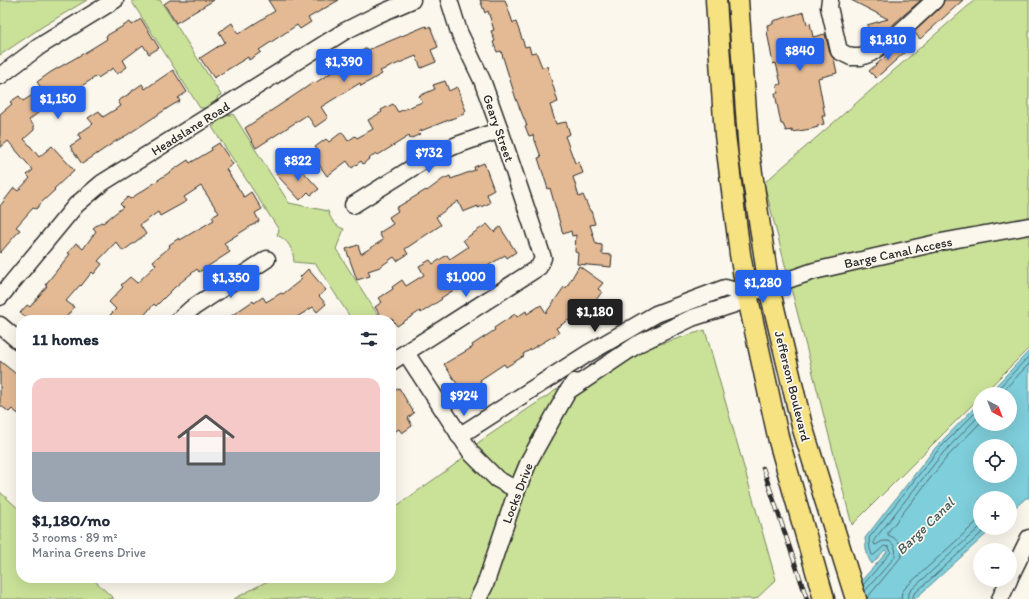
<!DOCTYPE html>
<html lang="en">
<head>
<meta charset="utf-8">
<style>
	:root { --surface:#fff; --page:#f6f6f7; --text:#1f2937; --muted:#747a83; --accent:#2563eb }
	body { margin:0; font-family:Itim,sans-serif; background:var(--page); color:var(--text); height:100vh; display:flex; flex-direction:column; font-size:15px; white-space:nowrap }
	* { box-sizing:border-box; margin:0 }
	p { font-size:13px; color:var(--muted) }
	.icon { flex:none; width:22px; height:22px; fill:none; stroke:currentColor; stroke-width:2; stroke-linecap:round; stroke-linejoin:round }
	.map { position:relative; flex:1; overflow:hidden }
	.panel { position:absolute; left:16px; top:315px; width:380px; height:268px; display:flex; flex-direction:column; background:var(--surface); border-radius:16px; box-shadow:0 4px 16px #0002 }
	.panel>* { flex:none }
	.needle { width:26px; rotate:138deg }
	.tools { position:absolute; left:973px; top:387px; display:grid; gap:8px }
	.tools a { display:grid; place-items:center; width:44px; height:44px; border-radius:50%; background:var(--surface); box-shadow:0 4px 16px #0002; font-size:20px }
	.price { position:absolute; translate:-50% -34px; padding:0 9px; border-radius:4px; background:var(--accent); color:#fff; font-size:13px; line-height:26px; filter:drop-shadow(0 1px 2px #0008) }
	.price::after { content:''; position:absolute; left:50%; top:24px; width:12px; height:9px; margin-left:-6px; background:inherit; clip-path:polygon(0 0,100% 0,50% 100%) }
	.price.on { background:#222; color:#fff }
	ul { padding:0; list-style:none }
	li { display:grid; align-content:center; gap:8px; height:212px; padding:0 16px }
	li span { display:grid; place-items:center; height:124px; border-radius:12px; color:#555 }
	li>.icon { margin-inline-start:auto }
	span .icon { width:72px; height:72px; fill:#fffc; stroke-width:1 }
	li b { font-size:17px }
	h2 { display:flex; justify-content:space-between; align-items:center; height:48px; padding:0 16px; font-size:17px }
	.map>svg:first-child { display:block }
</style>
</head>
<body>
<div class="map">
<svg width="1029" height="599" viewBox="0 0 1029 599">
	<rect width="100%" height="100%" fill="#fbf7ec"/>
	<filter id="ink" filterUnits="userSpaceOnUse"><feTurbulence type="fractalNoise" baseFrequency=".025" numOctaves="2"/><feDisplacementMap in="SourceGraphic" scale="8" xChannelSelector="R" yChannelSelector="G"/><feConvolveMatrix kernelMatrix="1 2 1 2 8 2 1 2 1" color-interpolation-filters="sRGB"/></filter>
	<g filter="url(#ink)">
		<!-- green -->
		<g fill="#cae298" stroke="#7a8662">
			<polygon points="0,0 87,0 45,25 0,55"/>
			<polygon points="136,0 160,0 221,95 218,96 216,103 209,108 200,108 132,2"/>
			<polygon points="975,0 1029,0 1029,348 983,394 980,394 980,397 852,525 764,183"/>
			<path d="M 233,114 L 289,203 L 328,211 C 331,220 335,226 344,229 L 336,249 L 381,320 L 352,320 L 316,264 L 294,262 C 293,249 289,241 277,235 L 279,230 L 212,127 L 214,126 C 219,113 223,118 233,114 Z"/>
			<polygon points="705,330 776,580 756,599 234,599 273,578 391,578 391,510 457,463 479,442 593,365"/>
			<polygon points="0,492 21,511 21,578 92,578 114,599 0,599"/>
		</g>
		<!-- water -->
		<path fill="#7fcedb" stroke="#5d8d95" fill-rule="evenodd" d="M 1029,351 L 1029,498 L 1026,498 L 1010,512 L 1010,498 L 980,498 L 980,528 L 993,528 L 915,599 L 845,599 L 887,552 L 885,550 L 872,564 C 866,556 866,547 865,538 L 936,447 L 980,402 L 980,424 L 1010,424 L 1010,394 L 988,394 ZM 980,446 L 1010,446 L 1010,476 L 980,476 Z"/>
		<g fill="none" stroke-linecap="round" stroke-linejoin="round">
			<!-- shore -->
			<g stroke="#4d6c71" stroke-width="1">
				<polyline points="993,394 1029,356"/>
				<polyline points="1000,394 1029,364"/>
				<polyline points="863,585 891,552 889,547 884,546 874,555 872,555 870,549 869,538 939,449 980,408"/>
				<path d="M 865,591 L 894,558 C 898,551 894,540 885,541 C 881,541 879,543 876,545 L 874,544 L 874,540 L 943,453 L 980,415"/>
				<path d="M 867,598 L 901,557 C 904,546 898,539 888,535 L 888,532 L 947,457 L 980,423"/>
				<polyline points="901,599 902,592 906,587 980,519"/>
				<polyline points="907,599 910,591 980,527"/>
				<polyline points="912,599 914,594 987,528"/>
			</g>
		</g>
		<!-- building -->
		<g fill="#e4ba94" stroke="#2b2b2b">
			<polygon points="170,0 214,0 176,23 164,4"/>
			<polygon points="268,0 339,0 308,18 311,22 300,29 297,25 259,50 261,52 249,60 248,57 214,78 200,58 225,42 219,32 232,23 238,34 275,11"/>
			<polygon points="480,0 505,0 513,23 516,22 525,47 529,46 531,53 536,52 542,67 547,66 558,102 550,105 556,124 566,122 570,134 565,136 575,163 579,162 583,173 573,177 579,197 583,195 590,211 591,211 595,224 590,225 596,244 602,245 602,254 612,255 611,267 577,264 578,253 575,252 576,235 572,236 571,231 563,234 550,188 548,189 538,158 541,157 533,135 529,136 525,126 527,126 516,99 501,51 497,52 493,42 495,41 491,31 494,30 488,11 485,13"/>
			<polygon points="851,0 921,0 888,29 870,35 867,25 888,19"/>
			<polygon points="944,0 963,0 920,39 914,32 941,7"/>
			<polygon points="804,12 807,24 810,23 813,37 825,34 830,53 834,59 837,73 818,78 825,116 822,116 824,124 818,125 818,127 811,129 792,132 792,130 786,131 783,124 781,124 775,93 778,93 777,85 781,84 776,63 773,64 767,31 768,31 767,25 773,24 773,21"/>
			<polygon points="141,19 159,48 149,54 143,45 123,60 127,67 117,74 113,68 98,78 97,76 77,89 80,93 55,110 53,106 46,110 44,108 29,120 34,126 34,130 24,139 31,147 39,157 52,146 74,170 54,189 55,190 42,202 36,209 33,208 16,227 20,230 0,253 0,206 14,188 18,191 30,178 27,175 33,170 8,141 0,148 0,114 12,104 10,102 19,96 23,101 42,89 37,82 51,72 86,52 107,39 106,36 130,22 132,25"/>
			<polygon points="426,26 427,28 430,26 438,47 431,50 436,62 421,68 416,56 380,71 382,74 361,86 360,83 321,107 328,118 315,127 307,115 256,148 245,128 298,93 314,82 315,83 357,56 356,54 367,48 368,50"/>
			<polygon points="900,44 906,51 876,78 869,71"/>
			<polygon points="173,70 187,92 178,98 180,101 171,106 127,135 116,141 82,164 70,146 81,139 78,134 93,124 88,118 99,111 103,117 121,106 118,101 132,92 132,91 142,84 145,89"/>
			<polygon points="445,81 449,91 457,87 466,111 464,112 464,114 418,132 420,134 410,139 409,136 378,155 376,153 363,164 361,161 352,168 347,161 327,176 313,156 319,152 315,147 326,139 329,142 342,132 348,141 355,136 357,138 373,129 368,120 382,112 381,110 393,104 398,112 422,102 419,96 435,89 433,85"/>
			<polygon points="219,143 233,164 226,169 244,197 251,192 262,209 255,213 259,221 224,243 230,252 199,272 197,269 175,287 156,306 154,304 140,320 115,320 110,315 116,309 109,302 123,287 121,285 130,277 137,283 156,265 153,261 170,247 169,245 179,238 180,240 214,220 212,217 219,213 201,186 184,197 187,201 160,216 158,212 140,225 146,234 123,251 116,242 98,261 102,264 94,274 92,272 81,286 80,285 66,301 74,307 64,320 30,320 20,313 27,305 30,307 47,286 45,285 70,254 68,253 76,243 83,249 96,231 93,228 101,222 103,223 123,207 120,204 128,197 130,199 159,180 158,180 188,160 190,163 212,150 211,148"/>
			<polygon points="484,163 494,190 487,194 490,203 478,208 478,206 463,212 458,201 436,217 441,225 405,249 408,254 397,261 394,257 380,267 368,271 370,276 357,280 346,249 358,245 361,254 383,240 379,233 393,224 389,217 398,211 396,208 426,190 427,191 443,179 450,176 451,179 475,170 474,167"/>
			<polygon points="286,166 293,172 299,167 319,189 311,195 308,192 300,200 276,174"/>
			<polygon points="487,224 494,232 500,227 516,252 507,258 505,255 483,269 484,271 441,298 442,299 421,313 420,311 397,326 392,319 383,320 375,307 382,302 379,298 393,289 392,287 402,280 406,286 424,275 419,266 430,260 433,264 447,255 450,259 468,247 463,240"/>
			<polygon points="579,266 603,283 598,289 602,292 584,316 580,313 575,320 572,318 556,328 559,333 523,354 524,356 506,367 504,364 480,380 481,382 463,393 444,364 473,347 472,345 495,330 494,328 515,314 517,317 526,311 527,314 541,305 546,313 564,287 566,288"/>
			<polygon points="308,269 326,290 319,296 326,304 317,312 313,307 292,320 225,320 253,301 254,303 263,297 266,302 281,293 283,294 302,279 300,277"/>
			<polygon points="0,361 21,378 21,416 12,409 9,412 0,405"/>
			<polygon points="399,388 414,413 408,418 412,426 402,433 399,429 391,434 391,393"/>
		</g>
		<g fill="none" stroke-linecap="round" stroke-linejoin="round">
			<defs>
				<g id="minor">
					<polyline points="830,0 829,7 839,51 851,57 861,57 871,53 898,34 935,0"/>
					<polyline points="0,76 40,46 115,0"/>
					<polyline points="353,205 431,156 457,145 500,130"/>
					<polyline points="0,297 76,205 102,183 345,31 377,15 412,0"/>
					<polyline points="179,320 191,309 267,259"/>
					<polyline points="0,325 21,343"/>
					<polyline points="406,353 472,454 497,479 517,490"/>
					<polyline points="391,362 539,267 543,258 500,130 482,80 459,32 449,0"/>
					<polyline points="568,391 638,344 692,318 735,304 747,294 814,271 941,242 1029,226"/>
					<polyline points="459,436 587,354 656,314 725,288 747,294"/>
					<polyline points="1010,577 1029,538"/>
					<polyline points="478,599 485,585 517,490 530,459 568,391 574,382"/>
					<polyline points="1000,599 1009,580"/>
				</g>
				<g id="major">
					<polyline points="716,0 725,135 740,254 747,294 779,441 824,599"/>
					<polyline points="738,0 749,153 769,287 802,426 856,599"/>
				</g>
			</defs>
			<!-- minor casing -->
			<use href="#minor" stroke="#2b2b2b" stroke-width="19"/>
			<!-- major casing -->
			<use href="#major" stroke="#2b2b2b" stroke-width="23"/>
			<!-- minor -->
			<use href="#minor" stroke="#fbf7ec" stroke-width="16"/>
			<!-- major -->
			<use href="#major" stroke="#f7e281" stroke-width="20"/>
			<defs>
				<polyline id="rail" points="763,468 807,599"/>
			</defs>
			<!-- rail casing -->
			<use href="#rail" stroke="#2b2b2b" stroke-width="4.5"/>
			<!-- rail -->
			<use href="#rail" stroke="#fbf7ec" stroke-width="3" stroke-dasharray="9" stroke-linecap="butt"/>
		</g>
	</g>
	<g text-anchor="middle" stroke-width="3.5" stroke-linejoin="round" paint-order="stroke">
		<!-- street labels -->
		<g font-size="13" fill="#2b2b2b" stroke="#fbf7ec">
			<text transform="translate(190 128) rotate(-32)" y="5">Headslane Road</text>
			<text transform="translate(499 128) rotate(71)" y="5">Geary Street</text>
			<text transform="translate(898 252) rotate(-12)" y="5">Barge Canal Access</text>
			<text transform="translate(793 386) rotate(76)" y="5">Jefferson Boulevard</text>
			<text transform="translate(517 493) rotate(-69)" y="5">Locks Drive</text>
		</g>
		<!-- water labels -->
		<g font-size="14" font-style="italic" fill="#445c60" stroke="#fbf7ec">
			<text transform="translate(925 526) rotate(-44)" y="5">Barge Canal</text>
		</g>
	</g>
</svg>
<div class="tools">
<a><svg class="needle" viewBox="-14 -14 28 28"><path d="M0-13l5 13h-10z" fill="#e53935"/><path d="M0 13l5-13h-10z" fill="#747a83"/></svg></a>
<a><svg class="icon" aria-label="locate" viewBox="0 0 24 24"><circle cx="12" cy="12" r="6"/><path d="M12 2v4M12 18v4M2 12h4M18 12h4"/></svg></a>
<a>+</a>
<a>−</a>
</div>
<b class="price" style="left:888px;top:61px">$1,810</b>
<b class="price" style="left:800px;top:72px">$840</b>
<b class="price" style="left:344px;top:83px">$1,390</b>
<b class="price" style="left:58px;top:120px">$1,150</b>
<b class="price" style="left:429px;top:174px">$732</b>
<b class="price" style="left:298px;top:182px">$822</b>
<b class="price" style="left:466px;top:298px">$1,000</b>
<b class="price" style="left:231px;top:299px">$1,350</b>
<b class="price" style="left:763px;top:304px">$1,280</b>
<b class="price on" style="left:595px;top:333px">$1,180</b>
<b class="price" style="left:464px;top:417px">$924</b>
<section class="panel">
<h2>11 homes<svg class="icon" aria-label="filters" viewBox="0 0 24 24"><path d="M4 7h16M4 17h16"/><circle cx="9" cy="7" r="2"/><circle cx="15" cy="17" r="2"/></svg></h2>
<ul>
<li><span style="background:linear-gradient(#f6c9c9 60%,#9aa5b1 0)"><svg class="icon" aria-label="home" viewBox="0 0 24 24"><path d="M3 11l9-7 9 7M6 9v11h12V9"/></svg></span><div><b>$1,180/mo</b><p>3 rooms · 89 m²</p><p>Marina Greens Drive</p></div></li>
</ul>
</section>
</div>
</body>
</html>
